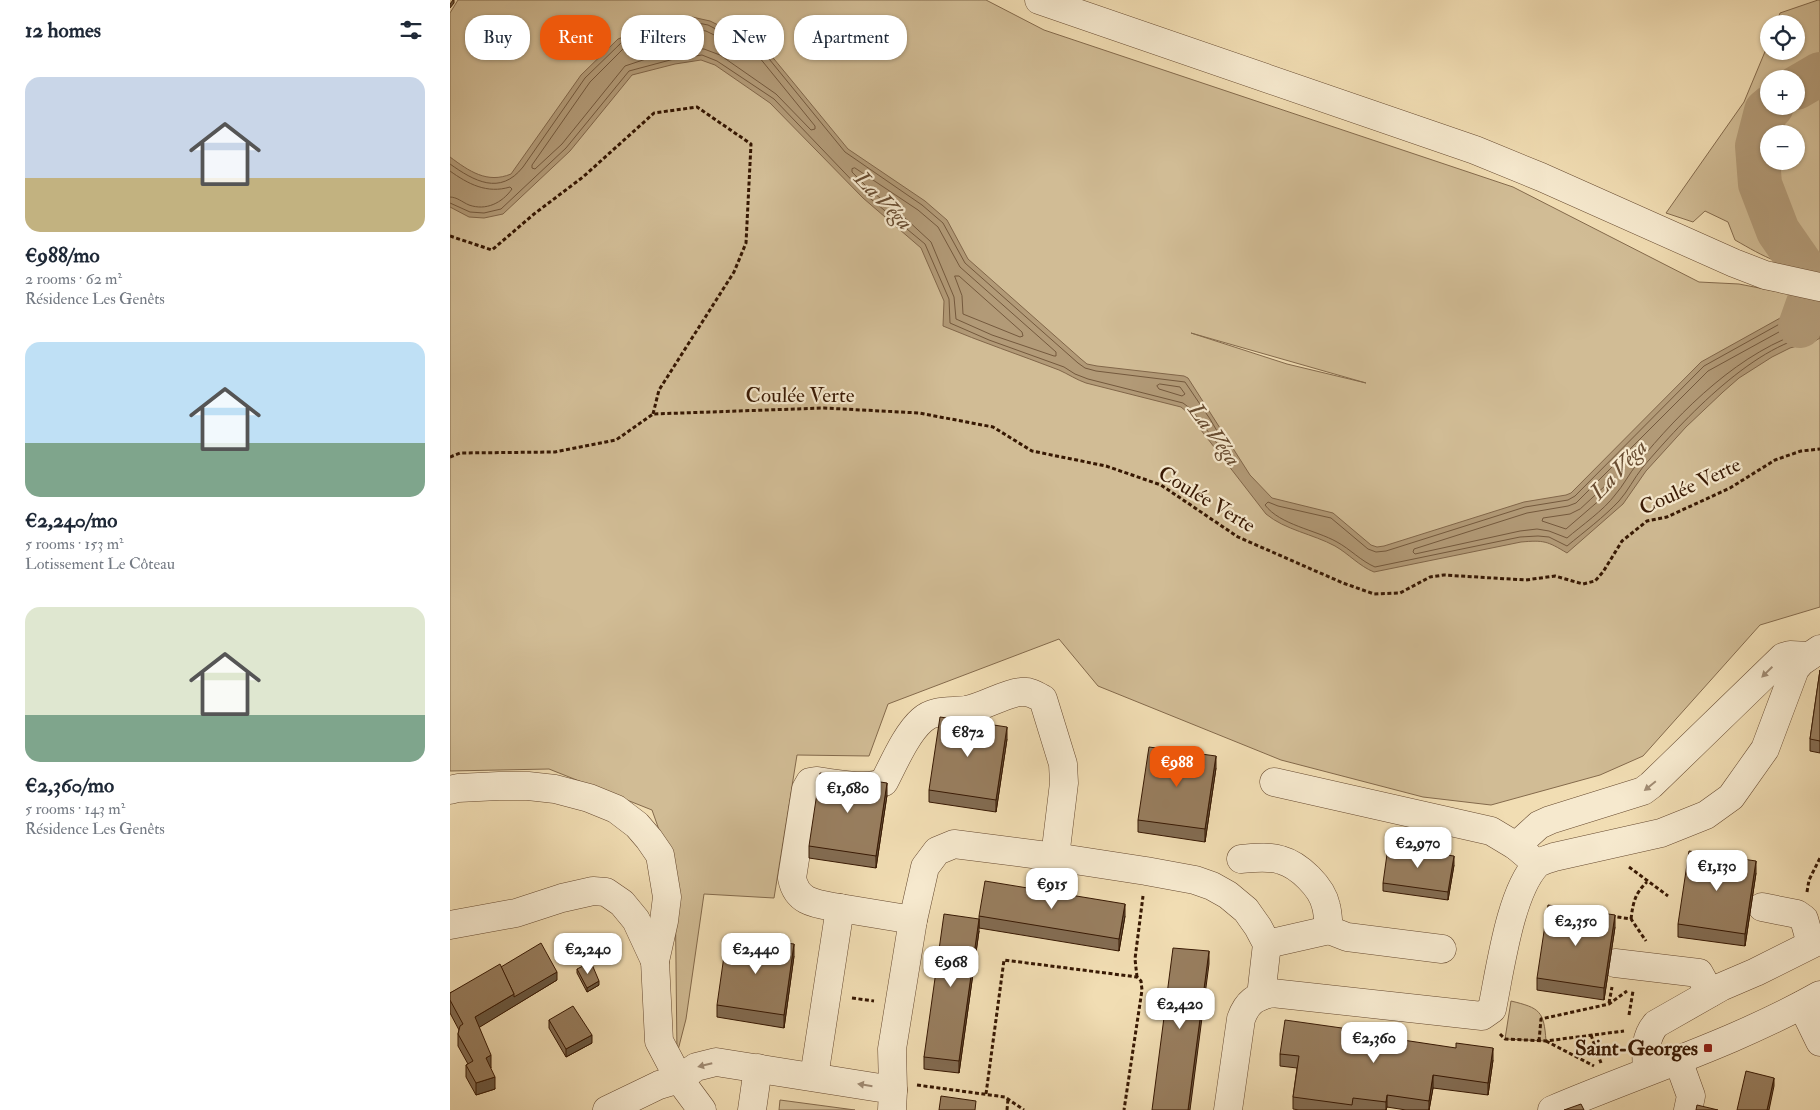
<!DOCTYPE html>
<html lang="en">
<head>
<meta charset="utf-8">
<style>
	:root { --surface:#fff; --page:#f2f2f3; --text:#1f2937; --muted:#747a83; --accent:#ea580c }
	body { margin:0; font-family:"IM FELL Double Pica",serif; background:var(--page); color:var(--text); height:100vh; display:flex; flex-direction:column; font-size:19px; white-space:nowrap }
	* { box-sizing:border-box; margin:0 }
	p { font-size:16px; color:var(--muted) }
	.icon { flex:none; width:28px; height:28px; fill:none; stroke:currentColor; stroke-width:2; stroke-linecap:round; stroke-linejoin:round }
	.map { position:relative; flex:1; overflow:hidden }
	.details { display:flex; flex-direction:column; background:var(--surface); width:450px }
	.details>* { flex:none }
	.banner { position:absolute; left:15px; top:15px; width:475px; height:45px; display:flex; gap:10px }
	.controls { position:absolute; left:1310px; top:15px; display:grid; gap:10px }
	.controls a { display:grid; place-items:center; width:45px; height:45px; border-radius:50%; background:var(--surface); box-shadow:0 1px 4px #0004; font-size:25px }
	.price { position:absolute; translate:-50% -42px; padding:0 11px; border-radius:10px; background:#fff; color:#222; font-size:16px; line-height:32px; filter:drop-shadow(0 1px 2px #0008) }
	.price::after { content:''; position:absolute; left:50%; top:30px; width:15px; height:11px; margin-left:-8px; background:inherit; clip-path:polygon(0 0,100% 0,50% 100%) }
	.price.on { background:var(--accent); color:#fff }
	ul { padding:0; list-style:none }
	li { display:grid; align-content:center; gap:10px; height:265px; padding:0 25px }
	li span { display:grid; place-items:center; height:155px; border-radius:15px; color:#555 }
	li>.icon { margin-inline-start:auto }
	span .icon { width:90px; height:90px; fill:#fffc; stroke-width:1 }
	li b { font-size:21px }
	h2 { display:flex; justify-content:space-between; align-items:center; height:60px; padding:0 25px; font-size:21px }
	.pill { padding:0 18px; border-radius:20px; background:var(--surface); box-shadow:0 1px 4px #0004; font-size:18px; line-height:45px }
	.pill.on { background:var(--accent); color:#fff }
	main { display:flex; flex:1; min-height:0 }
	.map>svg:first-child { display:block }
</style>
</head>
<body>
<main>
<section class="details">
<h2>12 homes<svg class="icon" aria-label="filters" viewBox="0 0 24 24"><path d="M4 7h16M4 17h16"/><circle cx="9" cy="7" r="2"/><circle cx="15" cy="17" r="2"/></svg></h2>
<ul>
<li><span style="background:linear-gradient(#c9d6e8 65%,#c2b280 0)"><svg class="icon" aria-label="home" viewBox="0 0 24 24"><path d="M3 11l9-7 9 7M6 9v11h12V9"/></svg></span><div><b>€988/mo</b><p>2 rooms · 62 m²</p><p>Résidence Les Genêts</p></div></li>
<li><span style="background:linear-gradient(#bfe0f5 65%,#7fa58c 0)"><svg class="icon" aria-label="home" viewBox="0 0 24 24"><path d="M3 11l9-7 9 7M6 9v11h12V9"/></svg></span><div><b>€2,240/mo</b><p>5 rooms · 153 m²</p><p>Lotissement Le Côteau</p></div></li>
<li><span style="background:linear-gradient(#dfe7d0 70%,#7fa58c 0)"><svg class="icon" aria-label="home" viewBox="0 0 24 24"><path d="M3 11l9-7 9 7M6 9v11h12V9"/></svg></span><div><b>€2,360/mo</b><p>5 rooms · 143 m²</p><p>Résidence Les Genêts</p></div></li>
</ul>
</section>
<div class="map">
<svg width="1370" height="1110" viewBox="0 0 1370 1110">
	<rect width="100%" height="100%" fill="#f1ddb3"/>
	<filter id="stains"><feTurbulence type="fractalNoise" baseFrequency=".004" numOctaves="4"/><feColorMatrix values="0 0 0 0 .2 0 0 0 0 .09 0 0 0 0 .02 0 0 0 .5 -.17"/></filter>
	<radialGradient id="worn" r=".72"><stop offset=".6" stop-color="#630" stop-opacity="0"/><stop offset="1" stop-color="#630" stop-opacity=".3"/></radialGradient>
	<!-- green -->
	<g fill="#d1bc95" stroke="#846a4c" fill-rule="evenodd">
		<path d="M 8,0 L 536,0 L 594,30 L 1063,187 L 1249,282 L 1289,284 L 1345,295 L 1370,297 L 1370,607 L 1310,625 L 1193,756 L 1150,775 L 1041,805 L 973,797 L 831,760 L 648,686 L 609,639 L 438,704 L 419,756 L 347,755 L 324,898 L 254,894 L 236,1019 L 227,1054 L 225,875 L 202,810 L 99,769 L 0,771 L 0,13 ZM 741,333 L 916,383 L 837,364 Z"/>
		<path d="M 1368,0 L 1370,0 L 1370,268 C 1336,270 1313,256 1285,240 L 1278,222 L 1255,211 L 1243,222 L 1216,213 L 1294,102 L 1319,42 L 1319,51 L 1346,51 L 1346,24 L 1326,24 L 1330,13 ZM 1319,79 L 1346,79 L 1346,106 L 1319,106 ZM 1319,134 L 1346,134 L 1346,161 L 1319,161 Z"/>
		<path d="M 1061,1001 C 1090,1008 1094,1011 1096,1041 L 1055,1039 Z"/>
		<polygon points="330,1100 405,1110 329,1110"/>
	</g>
	<!-- water -->
	<path fill="#b29a77" stroke="#816649" d="M 242,17 L 260,21 L 315,48 L 398,149 L 475,201 L 497,220 L 518,259 L 631,359 L 637,364 L 647,366 L 734,376 L 738,378 L 800,475 L 822,498 L 883,513 L 921,545 L 927,547 L 934,546 L 1074,502 L 1116,495 L 1121,493 L 1251,362 L 1332,317 L 1338,311 L 1342,289 L 1370,297 L 1370,338 L 1365,341 L 1340,348 L 1322,357 L 1289,378 L 1273,392 L 1236,427 L 1196,471 L 1173,504 L 1117,553 C 1097,541 1094,540 1071,542 L 924,572 C 909,566 899,554 885,546 C 863,534 835,530 816,514 L 737,412 L 731,407 L 636,383 C 627,380 618,374 609,370 C 570,355 531,342 493,326 L 494,301 L 471,248 L 413,198 L 320,103 L 265,65 L 251,60 L 225,64 L 182,75 L 120,151 L 53,214 L 34,218 L 19,217 L 0,207 L 0,157 C 19,171 37,184 61,174 L 131,75 L 168,39 L 204,25 Z"/>
	<g fill="none" stroke-linecap="round" stroke-linejoin="round">
		<!-- shore -->
		<g stroke="#74593d" stroke-width="1">
			<polygon points="243,29 256,31 309,57 365,126 365,129 361,130 326,94 270,55 254,49 243,49 196,59 175,66 112,144 85,169 82,168 82,165 140,82 174,48 207,36"/>
			<path d="M 0,164 C 24,181 50,196 73,167 L 135,78 L 171,43 L 205,30 L 243,22 L 258,25 L 315,54 L 395,152 L 472,205 L 493,223 L 515,263 L 628,363 L 635,368 L 646,371 L 735,382 L 760,419 L 780,453 L 775,454 L 741,409 L 733,403 L 638,379 L 625,374 L 614,367 L 539,340 L 500,323 L 499,299 L 475,244 L 416,195 L 324,99 L 267,61 L 252,55 L 224,59 L 179,71 L 116,148 L 51,209 L 34,213 L 20,212 L 0,203"/>
			<polygon points="405,168 468,210 488,227 510,267 606,352 606,356 604,356 542,335 506,319 504,297 481,242 454,217 420,190 402,172 402,169"/>
			<path d="M 0,171 C 18,184 37,194 60,187 L 62,189 C 52,203 36,211 19,205 C 12,202 7,197 0,197"/>
			<polygon points="505,276 509,276 572,332 573,336 570,337 513,314 512,296"/>
			<path d="M 1346,297 L 1342,313 L 1335,321 L 1254,366 L 1125,496 L 1118,500 L 1075,507 L 936,551 L 926,552 L 918,549 L 881,518 L 828,506 L 818,502 L 815,505 C 830,525 866,530 887,542 C 900,549 911,561 925,567 L 1070,537 L 1088,536 L 1099,537 L 1117,546 C 1134,532 1154,517 1169,501 C 1178,491 1184,478 1193,467 C 1233,420 1307,340 1370,334"/>
			<path d="M 1370,308 L 1351,305 L 1347,317 L 1338,327 L 1258,371 L 1126,503 L 1118,506 L 1077,513 L 964,549 L 963,552 L 965,554 L 1070,531 L 1087,529 L 1099,531 L 1117,538 C 1131,526 1154,510 1165,495 C 1173,486 1179,474 1187,464 C 1231,410 1291,350 1359,330 C 1363,329 1366,328 1370,327"/>
			<polygon points="710,384 730,387 735,394 732,396 709,389 707,386"/>
			<polygon points="1163,479 1165,482 1159,492 1116,529 1092,521 1093,518 1120,514 1130,509"/>
		</g>
		<!-- river -->
		<g stroke="#b29a77" stroke-width="44">
			<polyline points="1346,88 1370,74"/>
			<polyline points="1322,106 1316,111 1307,146 1310,184 1328,231 1357,273 1361,295 1350,326"/>
		</g>
		<defs>
			<g id="minor">
				<polyline points="589,0 1025,150 1091,177 1284,263 1315,275 1370,287"/>
				<polyline points="824,782 1041,831 1066,846 1079,857"/>
				<polyline points="0,790 8,788 49,786 78,786 105,789 139,798 166,809 187,825 199,839 210,855 217,897 214,921 205,961 209,1041 229,1079 252,1110"/>
				<polyline points="1066,846 1089,825 1100,820 1193,791 1201,785 1333,657 1340,655 1359,656"/>
				<path d="M 791,859 C 804,858 818,856 831,860 C 849,865 872,887 876,906 C 878,913 878,922 879,930 L 897,937 L 992,949"/>
				<polyline points="1312,907 1347,914 1354,919 1361,944"/>
				<path d="M 390,908 C 368,904 347,904 342,878 L 356,789 L 360,782 L 366,781 C 384,783 418,791 434,782 C 444,763 456,734 472,720 C 484,709 501,712 516,710 C 534,707 555,693 571,692 C 580,691 586,695 593,699 L 613,764 L 614,783 L 605,857"/>
				<polyline points="0,925 66,913 112,898 143,891 156,892 172,903 186,920 205,961"/>
				<polyline points="817,944 879,930"/>
				<polyline points="1165,963 1249,973 1260,993"/>
				<polyline points="1352,1005 1370,1042"/>
				<polyline points="1228,1060 1241,1096 1238,1110"/>
				<path d="M 1197,1071 C 1196,1053 1194,1038 1206,1024 L 1271,987 L 1306,972 L 1370,940"/>
				<polyline points="364,1077 390,908 463,920"/>
				<polyline points="443,1090 442,1049 463,920 475,867 487,851 504,844 605,857 696,871 745,880 762,886 778,895 796,910 808,927 817,944 811,996"/>
				<polyline points="157,1110 209,1085 229,1079 246,1067 266,1062 443,1090 442,1110"/>
				<polyline points="302,1110 308,1068"/>
				<path d="M 778,1110 L 791,1019 C 797,1002 805,997 822,993 L 1032,1016 L 1042,1009 C 1050,971 1060,892 1087,864 C 1091,861 1099,859 1104,857 L 1211,833 L 1256,815 L 1281,797 L 1315,749 L 1345,669 L 1351,662 L 1370,649"/>
				<path d="M 1102,1110 C 1191,1072 1285,1043 1370,995"/>
			</g>
		</defs>
		<!-- minor casing -->
		<use href="#minor" stroke="#66492f" stroke-width="29"/>
		<!-- path -->
		<g stroke="#371803" stroke-width="3" stroke-dasharray="4 2.5" stroke-linecap="butt">
			<polyline points="0,236 42,250 84,214 133,177 204,113 247,107 301,144 296,243 284,272 209,390 203,414"/>
			<polyline points="0,457 10,453 105,452 166,440 203,414 374,408 469,413 543,427 582,451 656,466 711,485 788,537 893,583 924,594 950,593 980,577 994,575 1076,580 1105,576 1133,584 1145,581 1153,572 1172,541 1197,521 1217,517 1280,488 1325,460 1351,451 1370,449"/>
			<polyline points="1179,867 1218,896"/>
			<polyline points="1357,892 1359,880 1370,858"/>
			<polyline points="1161,916 1181,919 1196,941"/>
			<path d="M 1181,919 C 1183,903 1185,893 1197,882"/>
			<polyline points="687,977 685,959 693,896"/>
			<polyline points="402,998 424,1001"/>
			<polyline points="1159,1003 1162,987"/>
			<polyline points="1179,1015 1183,991"/>
			<polyline points="1050,1034 1055,1039 1096,1041 1174,1031"/>
			<polyline points="1141,1035 1151,1063"/>
			<polyline points="1089,1041 1091,1019 1159,1004 1177,991"/>
			<polyline points="1096,1041 1144,1066"/>
			<polyline points="467,1085 555,1097 574,1110"/>
			<polyline points="536,1094 554,960 687,977 691,981 692,990 674,1110"/>
			<polyline points="557,1110 558,1099"/>
		</g>
		<!-- minor -->
		<use href="#minor" stroke="#f6e9ce" stroke-width="28"/>
	</g>
	<!-- wall -->
	<g fill="#836c52" stroke="#371803">
		<polygon points="1370,670 1370,753 1360,751 1360,739"/>
		<polygon points="557,739 546,812 479,802 479,790"/>
		<polygon points="766,768 755,842 688,832 688,820"/>
		<polygon points="437,795 426,868 359,858 359,846"/>
		<polygon points="1004,865 998,900 933,891 933,883"/>
		<polygon points="1306,873 1295,946 1228,937 1228,924"/>
		<polygon points="529,916 675,916 669,951 529,928"/>
		<polygon points="1165,927 1154,1000 1087,990 1087,978"/>
		<polygon points="529,931 509,1073 474,1069 474,1057"/>
		<polygon points="344,956 334,1028 267,1017 267,1005"/>
		<polygon points="51,967 107,980 29,1027 41,1068 40,1068 45,1089 26,1095 16,1077 16,1065 18,1064 8,1046 8,1034 9,1030 0,1013 0,993"/>
		<polygon points="127,969 149,985 137,992 127,973"/>
		<polygon points="99,1020 142,1043 116,1057 99,1028"/>
		<polygon points="913,1034 1043,1060 1038,1095 983,1088 979,1110 956,1110 937,1107 936,1110 849,1110 843,1109 843,1097 847,1068 830,1066 830,1054"/>
	</g>
	<!-- shaded-wall -->
	<g fill="#6a5842" stroke="#371803">
		<polygon points="3,0 4,0 4,3 0,8 0,4"/>
		<polygon points="557,727 557,739 546,812 546,800"/>
		<polygon points="766,756 766,768 755,842 755,829"/>
		<polygon points="437,783 437,795 426,868 426,856"/>
		<polygon points="1004,856 1004,865 998,900 998,892"/>
		<polygon points="1306,861 1306,873 1295,946 1295,934"/>
		<polygon points="675,904 675,916 669,951 669,939"/>
		<polygon points="1165,915 1165,927 1154,1000 1154,988"/>
		<polygon points="529,919 529,931 509,1073 509,1061"/>
		<polygon points="344,944 344,956 334,1028 334,1015"/>
		<polygon points="759,951 759,964 740,1110 738,1110"/>
		<polygon points="107,972 107,980 25,1030 25,1017 64,994"/>
		<polygon points="149,981 149,985 137,992 137,988"/>
		<polygon points="142,1035 142,1043 116,1057 116,1049"/>
		<polygon points="1043,1048 1043,1060 1038,1095 1038,1083"/>
		<polygon points="41,1055 41,1068 36,1071 36,1058"/>
		<polygon points="983,1075 983,1088 979,1110 979,1101"/>
		<polygon points="45,1077 45,1089 26,1095 26,1083"/>
		<polygon points="1324,1078 1324,1086 1319,1110 1317,1110"/>
		<polygon points="937,1095 937,1107 936,1110 936,1102"/>
	</g>
	<!-- building -->
	<g fill="#987e5f" stroke="#371803">
		<polygon points="1370,670 1370,741 1360,739"/>
		<polygon points="490,717 557,727 546,800 479,790"/>
		<polygon points="699,747 766,756 755,829 688,820"/>
		<polygon points="370,773 437,783 426,856 359,846"/>
		<polygon points="938,847 1004,856 998,892 933,883"/>
		<polygon points="1239,851 1306,861 1295,934 1228,924"/>
		<polygon points="535,881 675,904 669,939 529,916"/>
		<polygon points="1098,905 1165,915 1154,988 1087,978"/>
		<polygon points="494,914 529,919 509,1061 474,1057"/>
		<polygon points="277,935 344,944 334,1015 267,1005"/>
		<polygon points="91,943 107,972 64,997 64,994 51,967"/>
		<polygon points="723,948 759,951 738,1110 702,1110"/>
		<polygon points="141,962 149,981 137,988 127,969"/>
		<polygon points="50,964 64,994 25,1017 41,1055 36,1058 45,1077 26,1083 16,1065 23,1061 8,1034 10,1026 13,1024 0,1000 0,993"/>
		<polygon points="123,1006 142,1035 116,1049 99,1020"/>
		<polygon points="835,1020 913,1031 913,1034 1006,1048 1006,1043 1043,1048 1038,1083 983,1075 979,1101 937,1095 936,1102 903,1098 902,1105 843,1097 849,1056 830,1054"/>
		<polygon points="1296,1071 1324,1078 1317,1110 1287,1110"/>
		<polygon points="491,1096 526,1101 525,1110 489,1110"/>
		<polygon points="1131,1104 1134,1110 1114,1110"/>
		<polygon points="1247,1105 1268,1110 1246,1110"/>
	</g>
	<!-- one-way arrows -->
	<defs><path id="oneway-solid" d="M-6-.8H1V-3.2L6.5 0L1 3.2V.8H-6Z" transform="scale(1.25)"/></defs>
	<g fill="#a08b73">
		<use href="#oneway-solid" transform="translate(1317 672) rotate(136)"/>
		<use href="#oneway-solid" transform="translate(1200 786) rotate(141)"/>
		<use href="#oneway-solid" transform="translate(255 1065) rotate(166)"/>
		<use href="#oneway-solid" transform="translate(415 1085) rotate(-171)"/>
	</g>
	<!-- markers -->
	<rect fill="#8f2418" stroke="#f6e9ce" stroke-width="2" x="1253" y="1043" width="10" height="10" rx="2.5"/>
	<g text-anchor="middle" stroke-width="4.5" stroke-linejoin="round" paint-order="stroke">
		<!-- street labels -->
		<g font-size="21" fill="#371803" stroke="#f6e9ce">
			<text x="350" y="402">Coulée Verte</text>
			<text transform="translate(1240 486) rotate(-25)" y="7">Coulée Verte</text>
			<text transform="translate(757 499) rotate(31)" y="7">Coulée Verte</text>
		</g>
		<!-- poi labels -->
		<g font-size="21" font-weight="bold" fill="#371803" stroke="#f6e9ce" text-anchor="end">
			<text x="1248" y="1055">Saint-Georges</text>
		</g>
		<!-- water labels -->
		<g font-size="22" font-style="italic" fill="#684c31" stroke="#f6e9ce">
			<text transform="translate(434 200) rotate(46)" y="8">La Véga</text>
			<text transform="translate(765 434) rotate(54)" y="8">La Véga</text>
			<text transform="translate(1168 469) rotate(-47)" y="8">La Véga</text>
		</g>
	</g>
	<rect width="100%" height="100%" filter="url(#stains)"/>
	<rect width="100%" height="100%" fill="url(#worn)"/>
</svg>
<div class="controls">
<a><svg class="icon" aria-label="locate" viewBox="0 0 24 24"><circle cx="12" cy="12" r="6"/><path d="M12 2v4M12 18v4M2 12h4M18 12h4"/></svg></a>
<a>+</a>
<a>−</a>
</div>
<b class="price" style="left:518px;top:758px">€872</b>
<b class="price on" style="left:727px;top:788px">€988</b>
<b class="price" style="left:398px;top:814px">€1,680</b>
<b class="price" style="left:968px;top:869px">€2,970</b>
<b class="price" style="left:1267px;top:892px">€1,130</b>
<b class="price" style="left:602px;top:910px">€915</b>
<b class="price" style="left:1126px;top:947px">€2,350</b>
<b class="price" style="left:138px;top:975px">€2,240</b>
<b class="price" style="left:306px;top:975px">€2,440</b>
<b class="price" style="left:501px;top:988px">€968</b>
<b class="price" style="left:730px;top:1030px">€2,420</b>
<b class="price" style="left:924px;top:1064px">€2,360</b>
<div class="banner">
<a class="pill">Buy</a>
<a class="pill on">Rent</a>
<a class="pill">Filters</a>
<a class="pill">New</a>
<a class="pill">Apartment</a>
</div>
</div>
</main>
</body>
</html>
